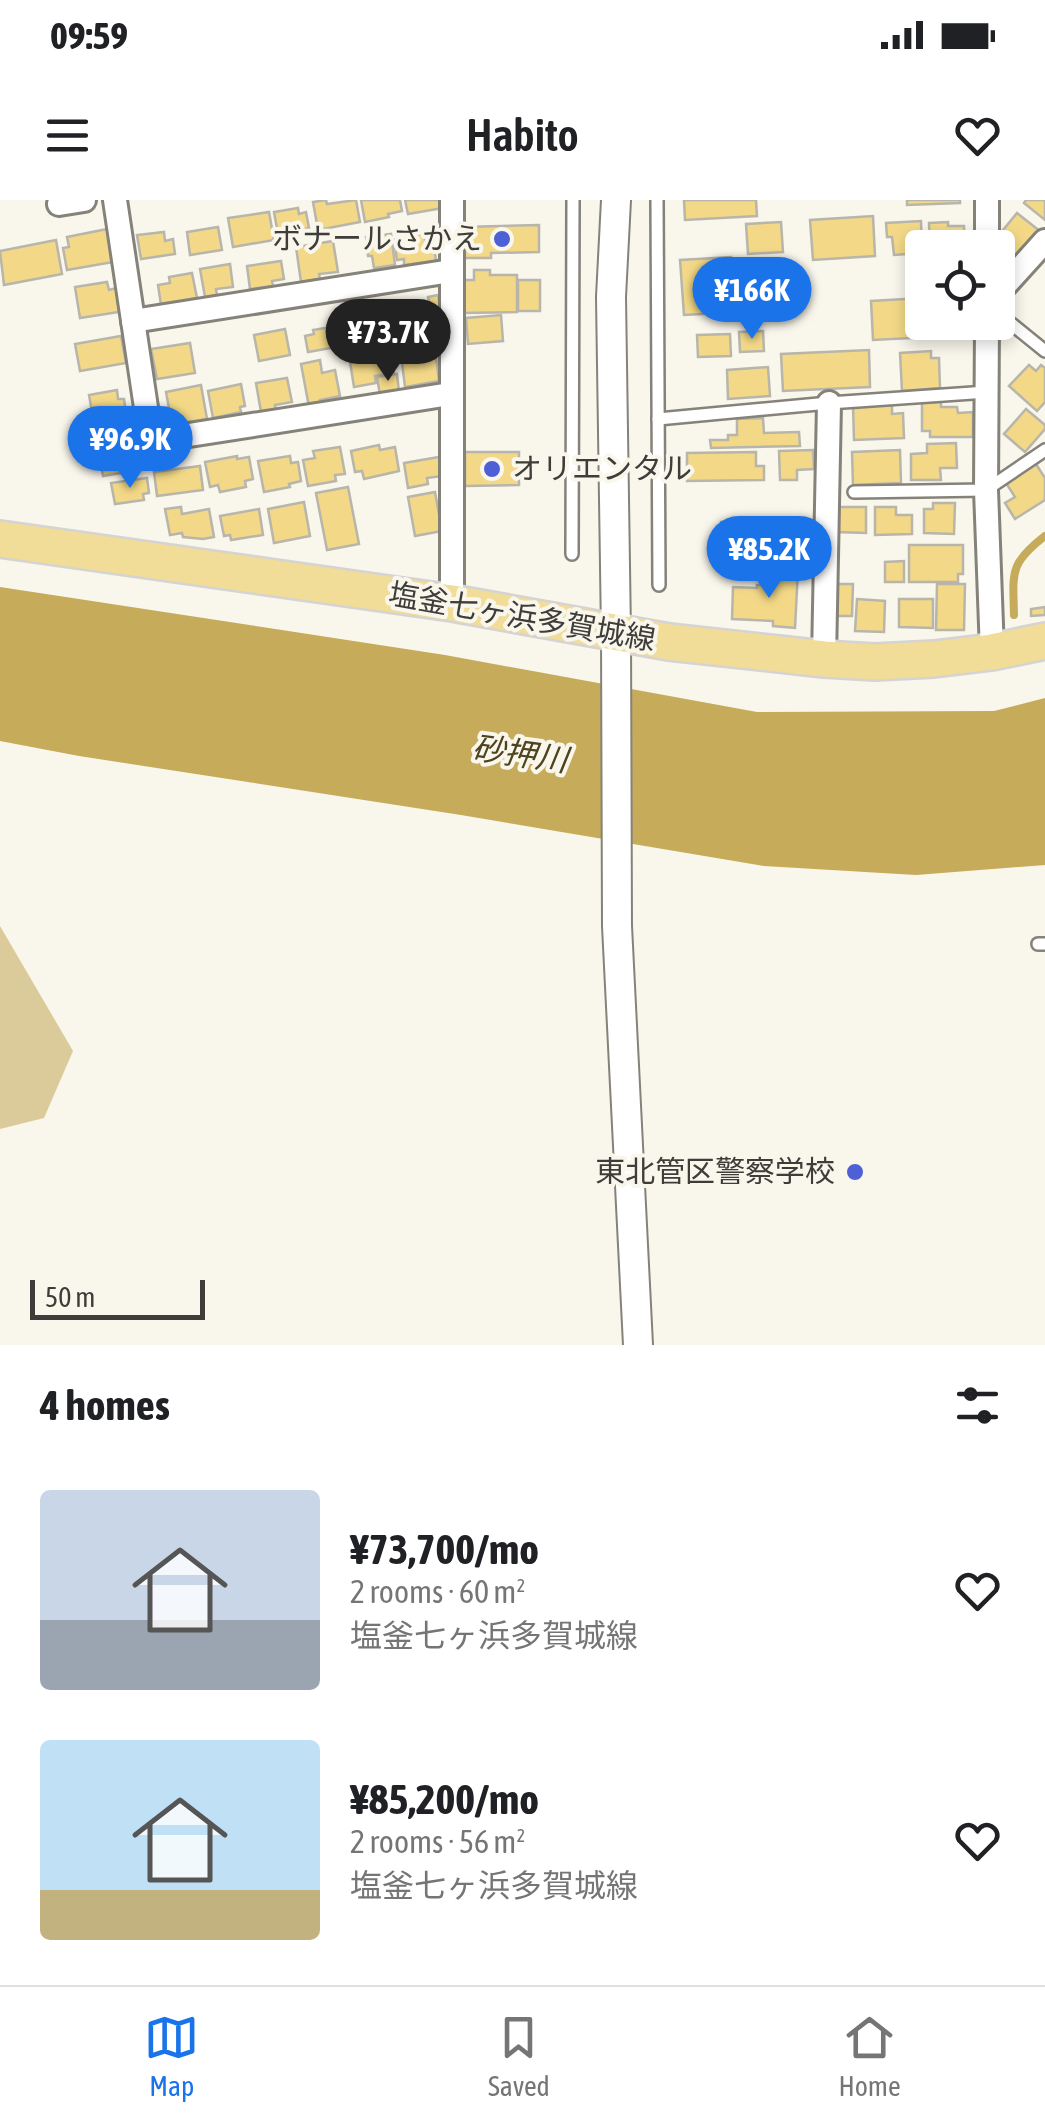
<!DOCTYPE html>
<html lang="en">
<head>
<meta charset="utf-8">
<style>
	:root { --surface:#fff; --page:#f6f6f6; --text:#202124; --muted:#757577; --line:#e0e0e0; --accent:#1a73e8 }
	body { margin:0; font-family:"Asap Condensed","Noto Sans JP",sans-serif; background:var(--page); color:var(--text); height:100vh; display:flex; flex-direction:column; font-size:38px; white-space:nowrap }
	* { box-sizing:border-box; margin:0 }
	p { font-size:32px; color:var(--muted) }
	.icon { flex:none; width:55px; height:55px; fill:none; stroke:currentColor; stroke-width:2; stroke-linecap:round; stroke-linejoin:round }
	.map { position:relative; height:1145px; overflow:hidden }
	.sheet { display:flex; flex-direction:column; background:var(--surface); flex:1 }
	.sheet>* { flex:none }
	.buttons { position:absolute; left:905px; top:30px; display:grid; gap:20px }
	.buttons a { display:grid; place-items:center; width:110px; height:110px; border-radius:10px; background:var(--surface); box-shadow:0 5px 15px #0003; font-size:50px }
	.scale { position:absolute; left:30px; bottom:25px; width:175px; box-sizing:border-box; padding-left:10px; border:5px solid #3e3d39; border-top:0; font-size:28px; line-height:35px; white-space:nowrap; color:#3e3d39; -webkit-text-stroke:8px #f9f6ec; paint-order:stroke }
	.price { position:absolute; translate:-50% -85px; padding:0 22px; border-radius:35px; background:var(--accent); color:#fff; font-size:32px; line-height:65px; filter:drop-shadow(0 2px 5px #0008) }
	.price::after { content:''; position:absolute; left:50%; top:60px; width:30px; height:22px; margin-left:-15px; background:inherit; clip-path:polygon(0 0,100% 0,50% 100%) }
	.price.current { background:#222; color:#fff }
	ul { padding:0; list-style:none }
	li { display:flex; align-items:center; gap:30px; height:250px; padding:0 40px }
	li span { display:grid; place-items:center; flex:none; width:280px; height:200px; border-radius:10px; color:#555 }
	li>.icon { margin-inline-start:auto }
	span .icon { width:120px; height:120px; fill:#fffc; stroke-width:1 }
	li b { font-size:42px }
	h2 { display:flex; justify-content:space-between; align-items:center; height:120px; padding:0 40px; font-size:42px }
	.status { display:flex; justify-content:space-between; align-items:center; height:70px; padding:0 50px; background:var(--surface); direction:ltr }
	.status svg { height:28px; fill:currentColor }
	header { display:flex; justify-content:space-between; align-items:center; height:130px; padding:0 40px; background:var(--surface); font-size:45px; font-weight:600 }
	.menu { display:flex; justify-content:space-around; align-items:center; height:140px; border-top:2px solid var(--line); background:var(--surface); font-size:28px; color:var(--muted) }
	.menu a { display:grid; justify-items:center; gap:5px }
	.menu .current { color:var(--accent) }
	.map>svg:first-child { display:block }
</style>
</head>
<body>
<div class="status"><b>09:59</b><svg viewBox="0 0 49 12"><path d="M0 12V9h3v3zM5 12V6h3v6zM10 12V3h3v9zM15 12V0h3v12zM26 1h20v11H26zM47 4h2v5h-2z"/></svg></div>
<header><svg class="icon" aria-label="menu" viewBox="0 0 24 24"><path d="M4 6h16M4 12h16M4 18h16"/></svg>Habito<svg class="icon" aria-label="heart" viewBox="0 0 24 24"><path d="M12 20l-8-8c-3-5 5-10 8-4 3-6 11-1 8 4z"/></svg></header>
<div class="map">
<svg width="1045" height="1145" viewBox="0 0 1045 1145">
	<rect width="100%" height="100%" fill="#f9f6ec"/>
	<!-- green -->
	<polygon fill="#dbcb9a" points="0,726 73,851 44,918 0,929"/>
	<!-- water -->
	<polygon fill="#c5ab5a" points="0,387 445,455 757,512 994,511 1045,498 1045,665 916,675 764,666 461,615 79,556 0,541"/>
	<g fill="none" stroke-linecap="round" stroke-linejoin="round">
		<!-- stream -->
		<path stroke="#c5ab5a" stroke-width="8" d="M 1014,415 C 1013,372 1009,364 1045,336"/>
	</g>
	<!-- building -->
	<g fill="#f3d987" stroke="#b8b5ab" stroke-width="2.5">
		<polygon points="326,0 327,4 356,0 360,22 318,30 313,2"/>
		<polygon points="361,0 400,0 402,11 388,14 389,17 365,22"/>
		<polygon points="405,0 441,0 443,8 408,14"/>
		<polygon points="684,0 756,0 757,16 685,20"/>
		<polygon points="907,0 960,0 960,3 907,5"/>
		<polygon points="1026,0 1045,0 1045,20 1024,3"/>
		<polygon points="298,8 299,14 306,12 309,28 278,34 274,12"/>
		<polygon points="269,12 274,40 233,47 228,18"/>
		<polygon points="1017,13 1041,32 1017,60 994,41"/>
		<polygon points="873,16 875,56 813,60 810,20"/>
		<polygon points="921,21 922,53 894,55 892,37 887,37 886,23"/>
		<polygon points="781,22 783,52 748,54 746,24"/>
		<polygon points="948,22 948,26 964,26 965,48 930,48 929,23"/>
		<polygon points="539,25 539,52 491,53 491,58 465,58 464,27"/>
		<polygon points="218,27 222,50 190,55 187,32"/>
		<polygon points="107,29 113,62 67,70 63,48 69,47 67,37"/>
		<polygon points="164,32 165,41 173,39 175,54 141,59 137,35"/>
		<polygon points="424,33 425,40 433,39 436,61 404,65 404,59 397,60 394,40"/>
		<polygon points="391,34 395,65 374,68 372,56 368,56 366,37"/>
		<polygon points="56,40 62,74 4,85 0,51"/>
		<polygon points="333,41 338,72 319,74 320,79 301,82 296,47"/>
		<polygon points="731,57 731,63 755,62 758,111 684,115 680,60"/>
		<polygon points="281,61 284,79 272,81 273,86 250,89 247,66"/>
		<polygon points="230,64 233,87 216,89 217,95 205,97 200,69"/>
		<polygon points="474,70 490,70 490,75 517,75 517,112 462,113 462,80 474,80"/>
		<polygon points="192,73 197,98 161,105 158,85 170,83 169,77"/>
		<rect x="518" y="80" width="22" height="31"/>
		<polygon points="107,82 109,90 116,88 119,112 80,118 75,87"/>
		<polygon points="438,95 441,114 434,115 436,132 397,138 394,122 400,121 399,115 407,114 406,106 429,103 428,97"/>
		<polygon points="922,98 922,122 971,122 971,135 873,140 871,101"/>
		<polygon points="389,106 394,138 354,145 348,113"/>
		<polygon points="501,115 503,141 468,144 466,118"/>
		<polygon points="338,126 342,146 308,152 305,136 314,134 313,130"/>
		<polygon points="285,129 290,155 259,161 254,135"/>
		<polygon points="763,131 764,151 740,152 739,132"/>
		<polygon points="730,134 731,156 698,157 697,135"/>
		<polygon points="121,136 126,163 80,171 75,144"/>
		<polygon points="190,143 195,173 157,179 151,149"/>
		<polygon points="410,145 412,158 401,160 399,147"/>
		<polygon points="869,150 870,187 783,191 781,154"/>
		<polygon points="931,151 931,158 939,158 940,188 902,191 900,153"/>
		<polygon points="391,155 394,173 375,176 376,183 354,187 350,162"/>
		<polygon points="436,157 439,181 405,187 402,163"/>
		<polygon points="320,160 322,173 335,170 340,196 320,200 320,204 309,207 301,164"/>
		<polygon points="1029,165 1036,171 1041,165 1045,168 1045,202 1037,211 1009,186"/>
		<polygon points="768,167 770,196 728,199 727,170"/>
		<polygon points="397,174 399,192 380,195 377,177"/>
		<polygon points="287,178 292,202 275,205 276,210 261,212 256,183"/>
		<polygon points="241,184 245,206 240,207 241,212 213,218 208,191"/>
		<polygon points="201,185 207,219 172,225 166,192"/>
		<polygon points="117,190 118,199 124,199 126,213 93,218 89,195"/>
		<polygon points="922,202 941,202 941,207 957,207 958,213 973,212 973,237 930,237 930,231 922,231"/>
		<polygon points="892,205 892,214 903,213 904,238 854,240 853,206"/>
		<polygon points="1026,209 1045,225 1045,229 1025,252 1004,234"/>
		<polygon points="763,218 764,233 799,232 800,246 711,248 710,240 728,240 728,235 737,235 737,219"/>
		<polygon points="956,243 957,268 940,268 941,280 911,280 911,254 927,253 927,244"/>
		<polygon points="379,245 380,250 395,247 399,271 364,279 362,271 355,272 351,251"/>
		<polygon points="141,246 145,269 103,276 99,253"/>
		<polygon points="340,247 345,274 335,275 336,281 308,286 303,260 315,258 313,251"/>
		<polygon points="813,250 814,269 797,270 797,280 780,280 779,251"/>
		<polygon points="900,250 901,283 853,285 852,252"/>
		<polygon points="465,252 519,252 519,285 465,286"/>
		<polygon points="756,252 756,266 764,266 764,280 687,281 687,253"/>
		<polygon points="237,256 237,259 249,257 253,279 245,281 246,287 220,292 218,285 210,287 205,262"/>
		<polygon points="290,256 291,263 298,262 301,281 289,284 290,287 264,292 258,261"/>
		<polygon points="439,257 442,276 427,278 428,284 408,288 404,263"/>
		<polygon points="1036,264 1045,278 1045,300 1015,319 1005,303 1015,297 1006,283"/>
		<polygon points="200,266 203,290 157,296 154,272"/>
		<polygon points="147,278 149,293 143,294 144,300 115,304 111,283"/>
		<polygon points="348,287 359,344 327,350 316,293"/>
		<polygon points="435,292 442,331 415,336 408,297"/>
		<polygon points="304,302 310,336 274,343 268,309"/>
		<polygon points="933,303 955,303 954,334 924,333 924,309 933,309"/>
		<polygon points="181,307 182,314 209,309 214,337 203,339 183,337 182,333 170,335 165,309"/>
		<polygon points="836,307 866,307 866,333 835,332"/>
		<polygon points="875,307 896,307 896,315 912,315 912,334 875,335"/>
		<polygon points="259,309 263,335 231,340 230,335 224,336 220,316"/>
		<polygon points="721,322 782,322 782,350 720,349"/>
		<polygon points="909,345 963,345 963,374 958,374 958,382 909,382"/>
		<polygon points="904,361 904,382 885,382 885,362"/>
		<polygon points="773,369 798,370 795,428 773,426 773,421 732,419 733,387 757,388 757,385 766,385 766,389 772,389"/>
		<polygon points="831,384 853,384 852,416 831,416"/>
		<polygon points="937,384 965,384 964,430 936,430"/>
		<polygon points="857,399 885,401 884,432 855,431"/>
		<polygon points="899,399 933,399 933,428 899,427"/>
		<polygon points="1045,407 1045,415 1031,416 1031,409"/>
	</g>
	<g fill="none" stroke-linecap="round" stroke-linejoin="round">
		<defs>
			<g id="service">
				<polyline points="657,0 659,385"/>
				<polyline points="998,113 1045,151"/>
				<polyline points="658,219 829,203 987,192"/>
				<polyline points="854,292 986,290 1045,250"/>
				<polyline points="572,354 573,0"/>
				<polyline points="1038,744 1045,744"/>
			</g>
			<g id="minor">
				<polyline points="115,0 151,241 450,194"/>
				<polyline points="59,4 84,0"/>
				<polyline points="987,48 987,0"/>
				<polyline points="998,93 1045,41"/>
				<polyline points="133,121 451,71"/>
				<polyline points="987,122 986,290 992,452"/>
				<polyline points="452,403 452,0"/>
				<polyline points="824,459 829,203"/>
			</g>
			<polyline id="tertiary" points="616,0 611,97 616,433 617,726 638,1145"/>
			<polyline id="primary" points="0,339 452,403 669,442 824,459 875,462 934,459 992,452 1045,441"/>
		</defs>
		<!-- service casing -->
		<use href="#service" stroke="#858279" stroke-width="16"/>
		<!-- minor casing -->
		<use href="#minor" stroke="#858279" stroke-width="28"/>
		<!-- tertiary casing -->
		<use href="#tertiary" stroke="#858279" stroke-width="32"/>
		<!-- primary casing -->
		<use href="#primary" stroke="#d5d4d3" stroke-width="40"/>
		<!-- service -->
		<use href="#service" stroke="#fff" stroke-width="11"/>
		<!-- minor -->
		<use href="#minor" stroke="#fff" stroke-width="22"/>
		<!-- tertiary -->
		<use href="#tertiary" stroke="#fff" stroke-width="28"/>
		<!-- primary -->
		<use href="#primary" stroke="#f1dc98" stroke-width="35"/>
	</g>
	<!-- markers -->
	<g fill="#4e60d5" stroke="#f9f6ec" stroke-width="4">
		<circle cx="502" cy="39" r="10"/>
		<circle cx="492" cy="269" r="10"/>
		<circle cx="855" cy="972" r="10"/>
	</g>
	<g text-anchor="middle" stroke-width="8" stroke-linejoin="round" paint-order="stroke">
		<!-- poi labels -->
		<g font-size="30" fill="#3e3d39" stroke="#f9f6ec" text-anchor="end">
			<text x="482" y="49">ボナールさかえ</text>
			<text x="512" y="279" text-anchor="start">オリエンタル</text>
			<text x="835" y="982">東北管区警察学校</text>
		</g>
		<!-- street labels -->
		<g font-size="30" fill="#3e3d39" stroke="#f9f6ec">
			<text transform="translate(522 417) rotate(10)" y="10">塩釜七ヶ浜多賀城線</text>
		</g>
		<!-- water labels -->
		<g font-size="32" font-style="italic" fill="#4e431f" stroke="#f9f6ec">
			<text transform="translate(520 554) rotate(8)" y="11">砂押川</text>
		</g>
	</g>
</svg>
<div class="buttons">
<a><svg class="icon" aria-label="locate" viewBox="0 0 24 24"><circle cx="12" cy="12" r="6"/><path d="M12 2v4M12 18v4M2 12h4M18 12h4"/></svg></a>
</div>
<div class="scale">50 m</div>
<b class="price" style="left:752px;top:142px">¥166K</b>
<b class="price current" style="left:388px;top:184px">¥73.7K</b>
<b class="price" style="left:130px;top:291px">¥96.9K</b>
<b class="price" style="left:769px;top:401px">¥85.2K</b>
</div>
<section class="sheet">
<h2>4 homes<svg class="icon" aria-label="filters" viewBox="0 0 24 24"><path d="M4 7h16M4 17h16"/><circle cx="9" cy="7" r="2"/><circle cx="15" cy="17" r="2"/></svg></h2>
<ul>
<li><span style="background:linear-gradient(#c9d6e8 65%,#9aa5b1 0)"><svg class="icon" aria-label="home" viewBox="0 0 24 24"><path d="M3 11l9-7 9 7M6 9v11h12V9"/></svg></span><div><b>¥73,700/mo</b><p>2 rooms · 60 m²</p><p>塩釜七ヶ浜多賀城線</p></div><svg class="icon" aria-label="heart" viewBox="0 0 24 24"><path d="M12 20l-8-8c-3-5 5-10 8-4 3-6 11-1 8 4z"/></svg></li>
<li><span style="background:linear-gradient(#bfe0f5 75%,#c2b280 0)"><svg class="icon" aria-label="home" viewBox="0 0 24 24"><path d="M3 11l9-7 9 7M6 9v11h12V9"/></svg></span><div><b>¥85,200/mo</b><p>2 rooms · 56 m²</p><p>塩釜七ヶ浜多賀城線</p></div><svg class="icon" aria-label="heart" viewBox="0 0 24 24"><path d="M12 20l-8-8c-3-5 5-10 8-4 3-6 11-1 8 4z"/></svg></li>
</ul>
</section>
<nav class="menu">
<a class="current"><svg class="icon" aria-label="map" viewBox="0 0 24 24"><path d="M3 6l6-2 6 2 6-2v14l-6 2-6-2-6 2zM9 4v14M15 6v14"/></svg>Map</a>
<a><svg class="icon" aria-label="saved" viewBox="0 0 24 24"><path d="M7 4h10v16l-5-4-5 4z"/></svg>Saved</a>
<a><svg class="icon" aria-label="home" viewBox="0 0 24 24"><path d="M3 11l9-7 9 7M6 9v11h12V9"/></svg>Home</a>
</nav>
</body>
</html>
